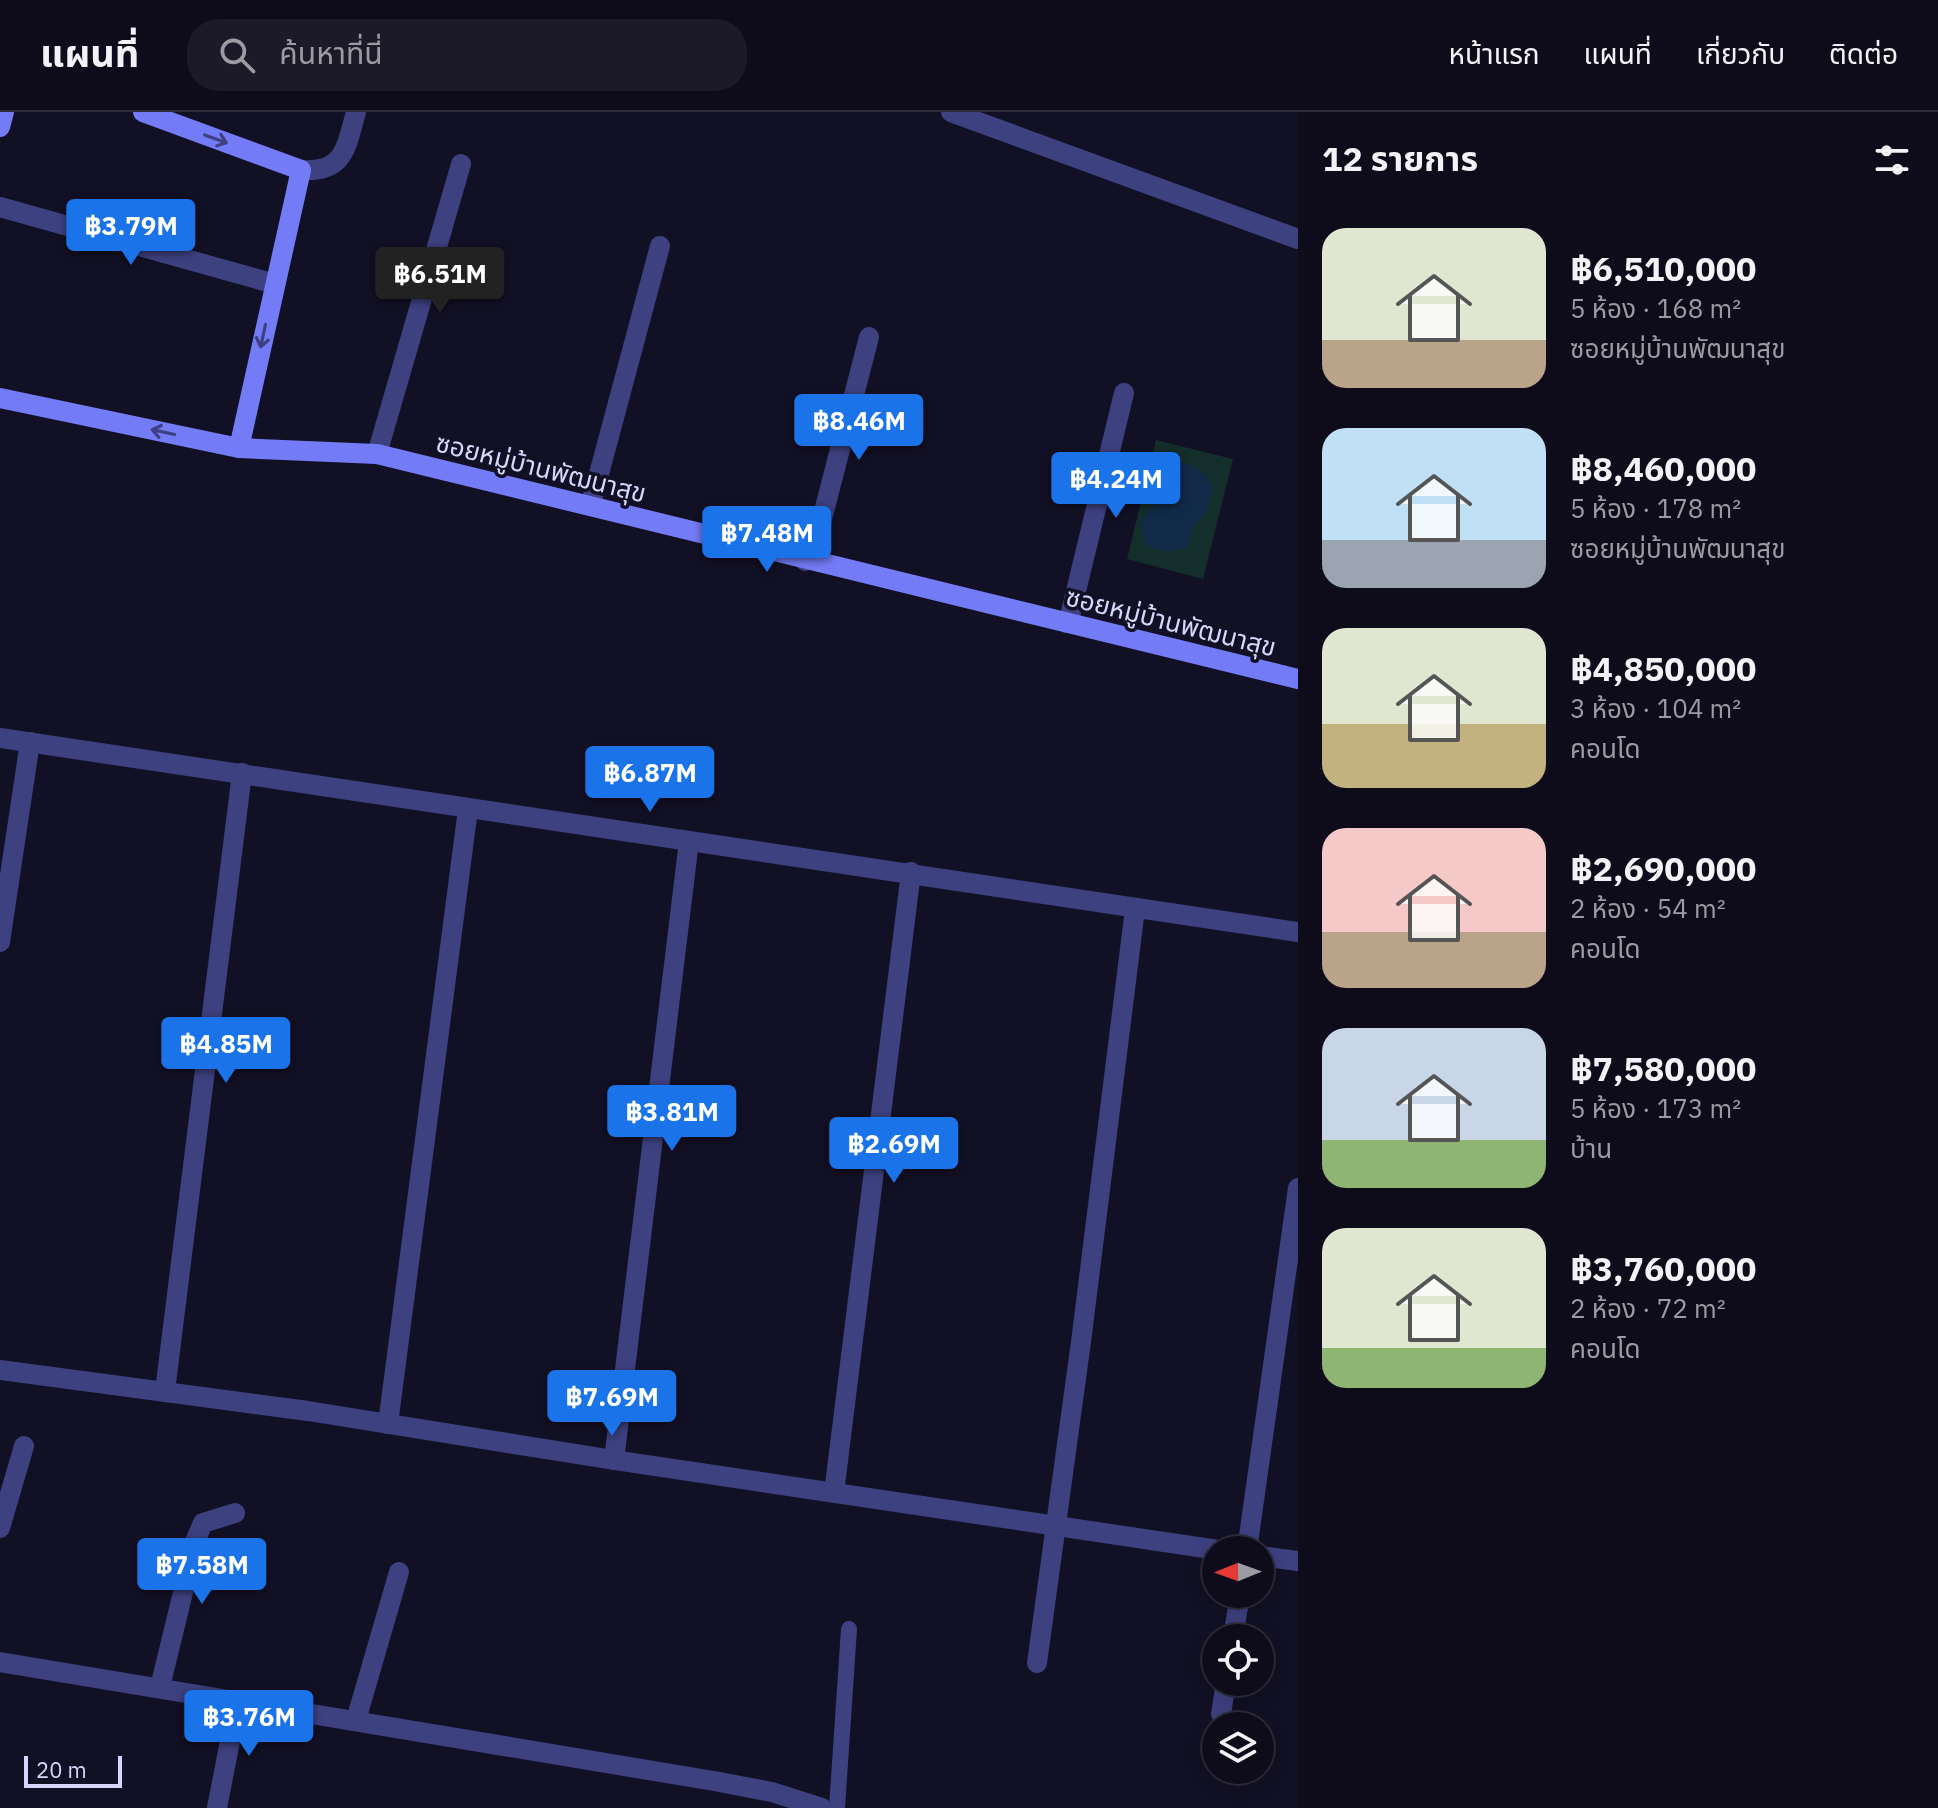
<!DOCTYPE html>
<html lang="th">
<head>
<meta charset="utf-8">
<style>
	:root { --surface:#0e0c1b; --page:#1c1a28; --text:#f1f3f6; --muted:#9b9ba3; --line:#2e2c3a; --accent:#1a73e8 }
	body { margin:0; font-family:"IBM Plex Sans","Noto Sans Thai",sans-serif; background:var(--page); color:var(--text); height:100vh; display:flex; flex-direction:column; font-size:30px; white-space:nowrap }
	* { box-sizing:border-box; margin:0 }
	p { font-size:26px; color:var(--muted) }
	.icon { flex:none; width:44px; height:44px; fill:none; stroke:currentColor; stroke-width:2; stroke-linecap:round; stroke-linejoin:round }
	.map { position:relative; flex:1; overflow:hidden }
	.panel { display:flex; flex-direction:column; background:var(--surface); width:640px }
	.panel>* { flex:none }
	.needle { width:52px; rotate:269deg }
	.tools { position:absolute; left:1202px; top:1424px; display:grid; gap:16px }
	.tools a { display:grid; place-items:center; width:72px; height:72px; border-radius:50%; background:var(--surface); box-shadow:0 4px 20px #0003,0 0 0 2px var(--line); font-size:40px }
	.scale { position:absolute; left:24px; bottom:20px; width:98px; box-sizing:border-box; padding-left:8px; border:4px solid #d7d6fc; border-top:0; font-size:22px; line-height:28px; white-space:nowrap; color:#d7d6fc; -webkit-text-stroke:6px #121024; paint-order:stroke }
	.price { position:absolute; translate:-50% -68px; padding:0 18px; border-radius:8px; background:var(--accent); color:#fff; font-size:26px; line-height:52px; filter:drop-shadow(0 2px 4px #0008) }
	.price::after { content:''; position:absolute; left:50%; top:48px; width:24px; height:18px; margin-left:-12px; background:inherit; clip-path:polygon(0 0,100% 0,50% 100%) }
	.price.current { background:#222; color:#fff }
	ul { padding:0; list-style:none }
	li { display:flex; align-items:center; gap:24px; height:200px; padding:0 24px }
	li span { display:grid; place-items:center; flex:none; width:224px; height:160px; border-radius:24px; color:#555 }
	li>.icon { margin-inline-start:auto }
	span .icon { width:96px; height:96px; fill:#fffc; stroke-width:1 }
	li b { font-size:34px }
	h2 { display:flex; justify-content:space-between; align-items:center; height:96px; padding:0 24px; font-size:34px }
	header { display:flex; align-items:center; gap:48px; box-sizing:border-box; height:112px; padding:0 40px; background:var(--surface); border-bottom:2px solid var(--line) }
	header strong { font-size:38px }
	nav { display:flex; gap:44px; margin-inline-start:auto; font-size:28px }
	.search { width:560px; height:72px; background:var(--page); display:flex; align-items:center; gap:20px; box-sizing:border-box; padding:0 28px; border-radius:32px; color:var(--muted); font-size:30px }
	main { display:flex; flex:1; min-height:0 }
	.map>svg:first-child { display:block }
</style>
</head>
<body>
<header>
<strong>แผนที่</strong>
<div class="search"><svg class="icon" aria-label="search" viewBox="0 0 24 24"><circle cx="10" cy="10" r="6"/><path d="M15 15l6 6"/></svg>ค้นหาที่นี่</div>
<nav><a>หน้าแรก</a><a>แผนที่</a><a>เกี่ยวกับ</a><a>ติดต่อ</a></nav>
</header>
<main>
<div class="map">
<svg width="1298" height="1696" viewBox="0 0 1298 1696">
	<rect width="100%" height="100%" fill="#121024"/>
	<!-- green -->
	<polygon fill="#142e2b" points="1156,328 1233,347 1203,467 1127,447"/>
	<!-- water -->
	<path fill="#112a47" d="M 1176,349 C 1196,354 1204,358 1213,377 L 1206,401 L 1193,414 L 1187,435 C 1171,440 1161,441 1146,432 L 1141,414 L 1144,404 L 1155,393 L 1161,359 Z"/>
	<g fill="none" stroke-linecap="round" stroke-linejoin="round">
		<!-- lane -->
		<polyline stroke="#3e4180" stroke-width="16" points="837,1696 849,1517"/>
		<!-- street -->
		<g stroke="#3e4180" stroke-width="20">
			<polyline points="951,0 1298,127"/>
			<path d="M 301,58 C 345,61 346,35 356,0"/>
			<polyline points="0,95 275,172"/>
			<polyline points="377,342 461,52"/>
			<polyline points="587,393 592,388 660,134"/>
			<polyline points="805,449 813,442 869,225"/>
			<polyline points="1066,511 1069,508 1124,281"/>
			<polyline points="0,626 1298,820"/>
			<polyline points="0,830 30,630"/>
			<polyline points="0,1258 308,1299 614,1348 1218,1438"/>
			<polyline points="165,1279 242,661"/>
			<polyline points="388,1312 468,697"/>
			<polyline points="614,1348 689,729"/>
			<polyline points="834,1381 911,760"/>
			<polyline points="0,1416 24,1334"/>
			<polyline points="1247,1438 1298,1076"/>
			<polyline points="1260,1444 1298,1449"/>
			<polyline points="1233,1526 1240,1482"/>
			<polyline points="0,1550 714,1669 772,1680 822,1696"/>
			<polyline points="1037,1551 1081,1230 1135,797"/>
			<polyline points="160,1575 196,1427 203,1411 235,1401"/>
			<polyline points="1221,1602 1226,1570"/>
			<polyline points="356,1608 399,1460"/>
			<polyline points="217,1696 238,1588"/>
		</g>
		<!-- secondary -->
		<g stroke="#747bf6" stroke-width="20">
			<polyline points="143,0 301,58 239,336"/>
			<polyline points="0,15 4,0"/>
			<polyline points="0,286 239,336 377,342 1298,567"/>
		</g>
	</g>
	<!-- one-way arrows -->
	<defs><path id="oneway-shaft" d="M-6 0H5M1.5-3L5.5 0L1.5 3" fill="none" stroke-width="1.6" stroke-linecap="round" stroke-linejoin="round" transform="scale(2)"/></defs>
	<g stroke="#3e4082">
		<use href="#oneway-shaft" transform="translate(216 27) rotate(20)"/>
		<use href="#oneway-shaft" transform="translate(263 224) rotate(102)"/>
		<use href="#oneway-shaft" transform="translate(163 320) rotate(-168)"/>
	</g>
	<g text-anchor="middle" stroke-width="7" stroke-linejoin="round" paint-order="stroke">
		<!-- street labels -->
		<g font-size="26" fill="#d7d6fc" stroke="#121024">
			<text transform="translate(541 356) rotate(14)" y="9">ซอยหมู่บ้านพัฒนาสุข</text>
			<text transform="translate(1171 510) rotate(14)" y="9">ซอยหมู่บ้านพัฒนาสุข</text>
		</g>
	</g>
</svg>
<div class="tools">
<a><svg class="needle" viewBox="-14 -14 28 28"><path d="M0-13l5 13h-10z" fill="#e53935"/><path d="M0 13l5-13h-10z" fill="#9b9ba3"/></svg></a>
<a><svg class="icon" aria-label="locate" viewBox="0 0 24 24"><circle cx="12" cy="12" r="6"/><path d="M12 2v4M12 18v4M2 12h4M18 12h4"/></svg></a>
<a><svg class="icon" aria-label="layers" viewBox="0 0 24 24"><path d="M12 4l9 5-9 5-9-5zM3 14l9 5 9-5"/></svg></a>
</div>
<div class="scale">20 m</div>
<b class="price" style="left:131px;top:155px">฿3.79M</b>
<b class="price current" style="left:440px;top:203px">฿6.51M</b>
<b class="price" style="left:859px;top:350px">฿8.46M</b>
<b class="price" style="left:1116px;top:408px">฿4.24M</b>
<b class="price" style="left:767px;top:462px">฿7.48M</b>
<b class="price" style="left:650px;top:702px">฿6.87M</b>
<b class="price" style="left:226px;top:973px">฿4.85M</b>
<b class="price" style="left:672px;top:1041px">฿3.81M</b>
<b class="price" style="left:894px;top:1073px">฿2.69M</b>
<b class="price" style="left:612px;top:1326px">฿7.69M</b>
<b class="price" style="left:202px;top:1494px">฿7.58M</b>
<b class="price" style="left:249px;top:1646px">฿3.76M</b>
</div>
<section class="panel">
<h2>12 รายการ<svg class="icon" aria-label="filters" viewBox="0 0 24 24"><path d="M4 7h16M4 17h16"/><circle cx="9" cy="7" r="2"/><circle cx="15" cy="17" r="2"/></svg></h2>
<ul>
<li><span style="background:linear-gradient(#dfe7d0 70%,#b9a48a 0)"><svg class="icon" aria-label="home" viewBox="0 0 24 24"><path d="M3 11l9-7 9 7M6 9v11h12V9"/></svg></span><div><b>฿6,510,000</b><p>5 ห้อง · 168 m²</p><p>ซอยหมู่บ้านพัฒนาสุข</p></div></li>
<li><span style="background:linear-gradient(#bfe0f5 70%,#9aa5b1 0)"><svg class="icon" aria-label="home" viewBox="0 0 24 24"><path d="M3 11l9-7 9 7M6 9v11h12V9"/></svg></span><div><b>฿8,460,000</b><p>5 ห้อง · 178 m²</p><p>ซอยหมู่บ้านพัฒนาสุข</p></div></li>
<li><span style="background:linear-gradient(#dfe7d0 60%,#c2b280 0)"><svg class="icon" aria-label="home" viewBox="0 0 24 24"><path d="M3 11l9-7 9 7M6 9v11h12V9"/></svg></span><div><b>฿4,850,000</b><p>3 ห้อง · 104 m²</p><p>คอนโด</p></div></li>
<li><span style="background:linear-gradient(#f6c9c9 65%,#b9a48a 0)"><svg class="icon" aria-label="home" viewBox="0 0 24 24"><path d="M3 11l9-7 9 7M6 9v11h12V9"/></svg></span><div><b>฿2,690,000</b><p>2 ห้อง · 54 m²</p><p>คอนโด</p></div></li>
<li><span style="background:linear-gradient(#c9d6e8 70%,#8fb573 0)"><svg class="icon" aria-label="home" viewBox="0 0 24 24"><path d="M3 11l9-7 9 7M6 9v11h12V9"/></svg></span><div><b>฿7,580,000</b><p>5 ห้อง · 173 m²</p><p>บ้าน</p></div></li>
<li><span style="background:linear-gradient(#dfe7d0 75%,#8fb573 0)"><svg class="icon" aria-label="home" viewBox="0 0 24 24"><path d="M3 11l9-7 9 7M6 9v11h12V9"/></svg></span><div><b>฿3,760,000</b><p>2 ห้อง · 72 m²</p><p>คอนโด</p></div></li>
</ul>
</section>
</main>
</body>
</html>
